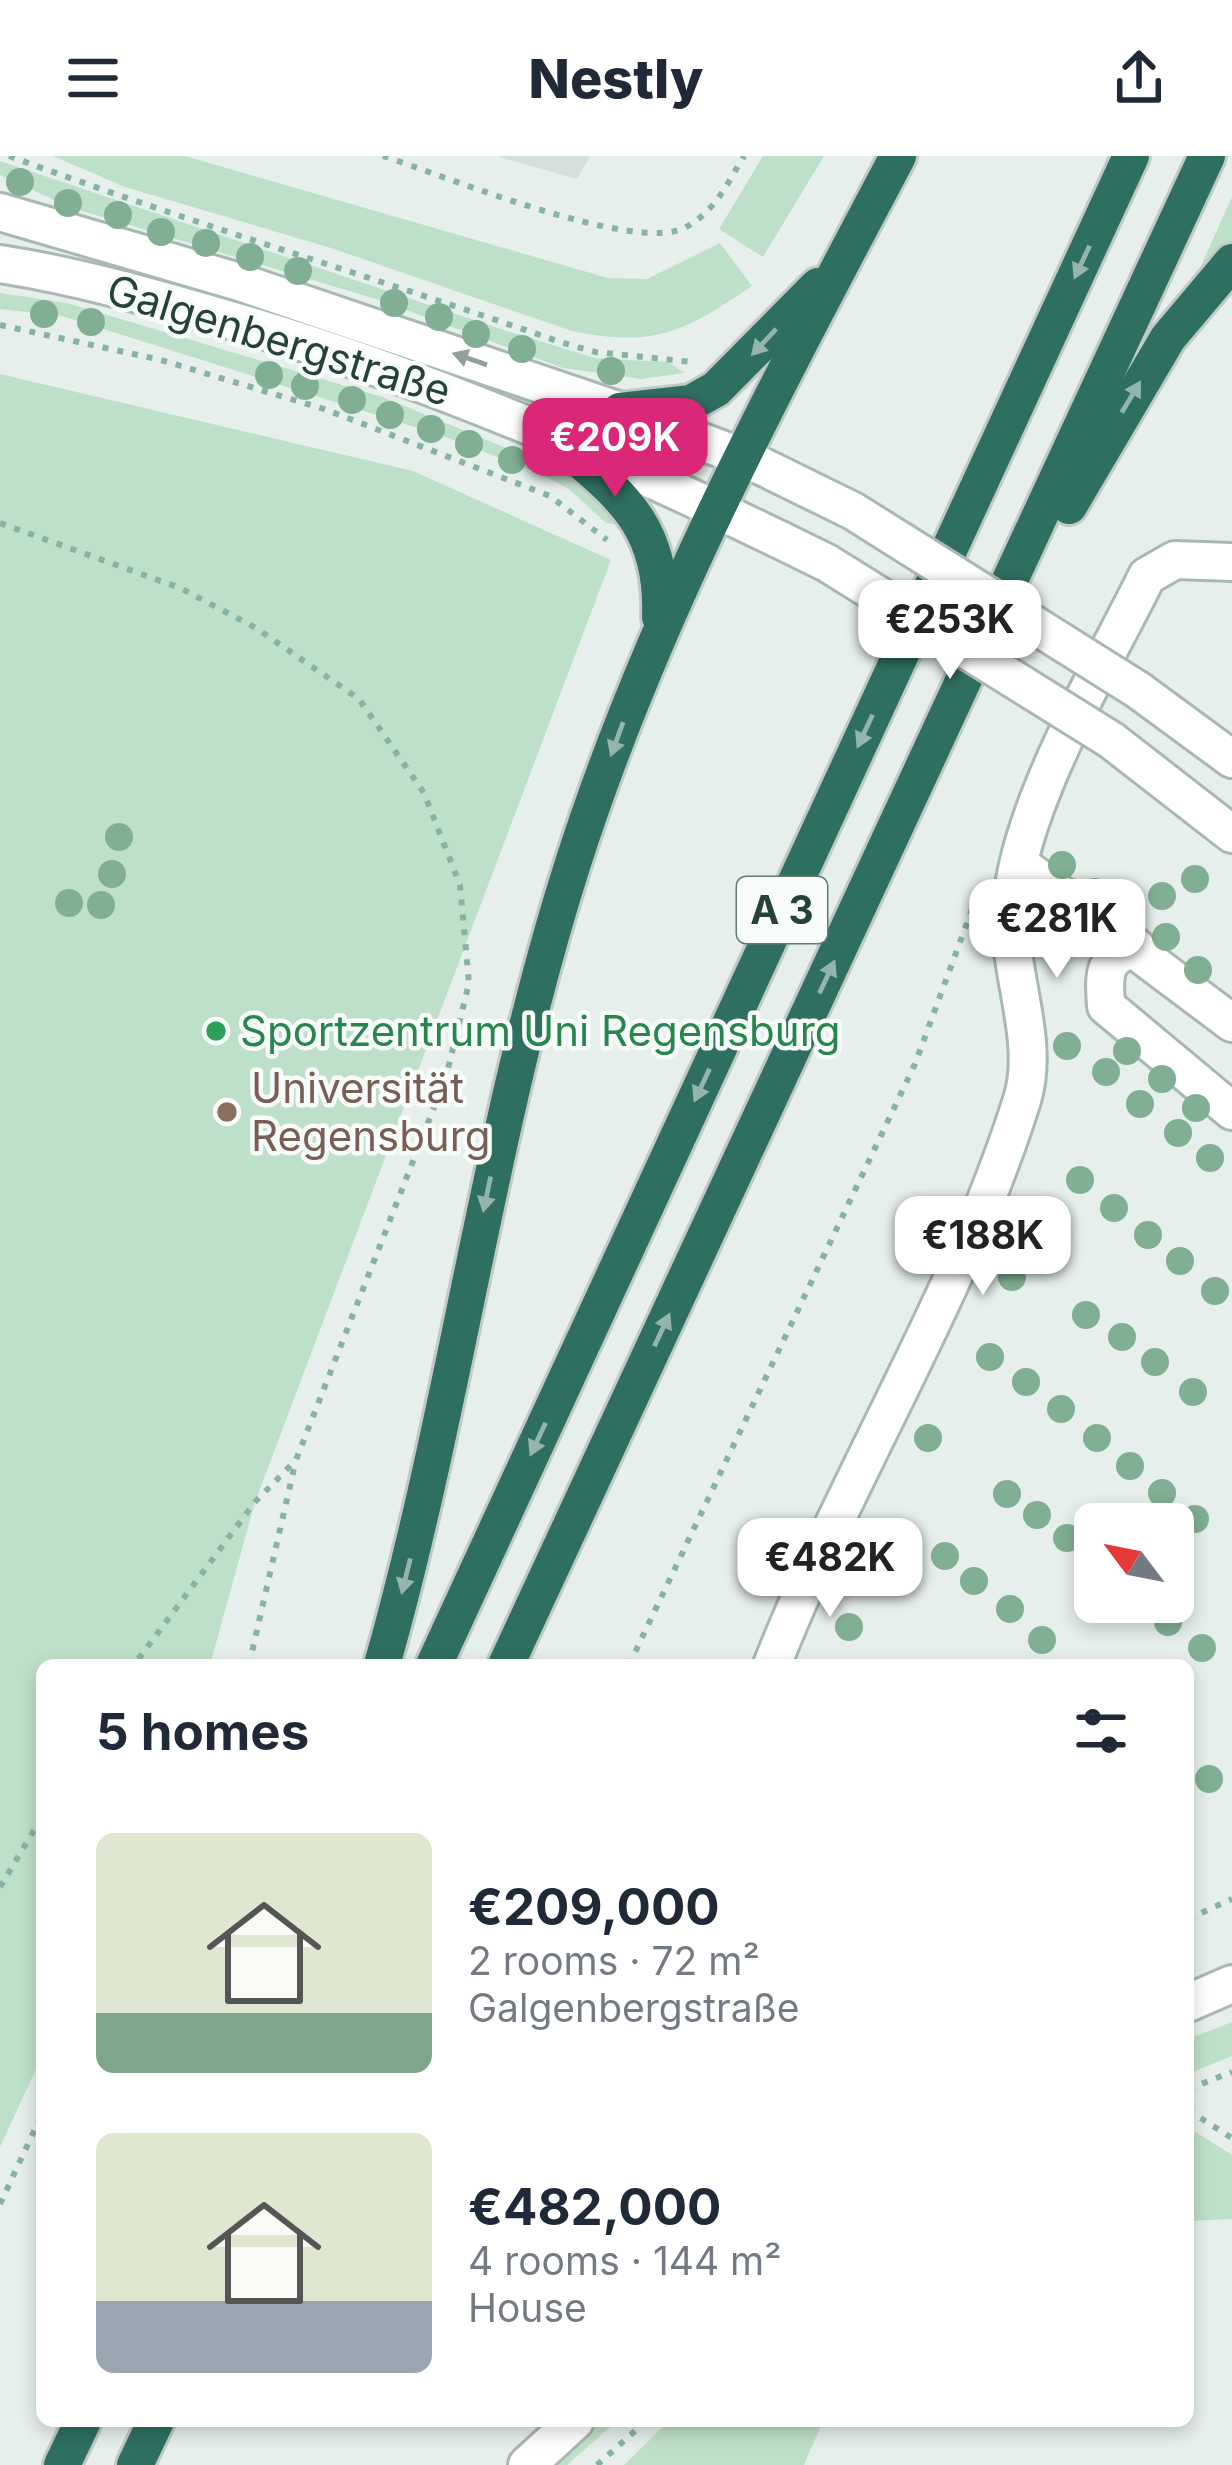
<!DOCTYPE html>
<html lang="en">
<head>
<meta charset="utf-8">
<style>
	:root { --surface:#fff; --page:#f6f6f7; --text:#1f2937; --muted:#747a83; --accent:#db2777 }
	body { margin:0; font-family:Inter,sans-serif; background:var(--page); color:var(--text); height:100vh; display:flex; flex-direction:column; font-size:45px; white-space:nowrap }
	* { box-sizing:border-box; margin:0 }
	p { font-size:39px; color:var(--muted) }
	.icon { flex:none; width:66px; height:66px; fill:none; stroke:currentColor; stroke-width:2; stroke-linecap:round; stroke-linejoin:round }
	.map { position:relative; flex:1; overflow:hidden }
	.sheet { position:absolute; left:36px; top:1503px; width:1158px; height:768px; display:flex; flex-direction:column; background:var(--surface); border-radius:18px; box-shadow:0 6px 18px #0003 }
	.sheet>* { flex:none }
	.needle { width:78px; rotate:302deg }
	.tools { position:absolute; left:1074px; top:1347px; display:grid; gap:24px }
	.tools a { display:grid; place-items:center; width:120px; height:120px; border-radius:18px; background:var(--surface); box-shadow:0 6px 18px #0003; font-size:60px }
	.price { position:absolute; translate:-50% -102px; padding:0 27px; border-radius:24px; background:#fff; color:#222; font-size:39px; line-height:78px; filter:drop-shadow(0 3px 6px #0008) }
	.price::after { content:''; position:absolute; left:50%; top:72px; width:36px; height:27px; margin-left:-18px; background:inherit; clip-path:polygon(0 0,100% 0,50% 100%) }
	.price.current { background:var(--accent); color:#fff }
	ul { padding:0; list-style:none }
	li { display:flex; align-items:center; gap:36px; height:300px; padding:0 60px }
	li span { display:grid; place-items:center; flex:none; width:336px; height:240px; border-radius:18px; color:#555 }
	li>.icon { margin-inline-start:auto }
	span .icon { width:144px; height:144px; fill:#fffc; stroke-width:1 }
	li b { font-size:51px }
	h2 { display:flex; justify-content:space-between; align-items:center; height:144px; padding:0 60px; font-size:51px }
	header { display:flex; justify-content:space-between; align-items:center; height:156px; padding:0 60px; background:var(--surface); font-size:54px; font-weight:800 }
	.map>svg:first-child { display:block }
</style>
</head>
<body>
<header><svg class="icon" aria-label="menu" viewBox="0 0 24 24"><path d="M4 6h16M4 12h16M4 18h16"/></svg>Nestly<svg class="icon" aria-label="share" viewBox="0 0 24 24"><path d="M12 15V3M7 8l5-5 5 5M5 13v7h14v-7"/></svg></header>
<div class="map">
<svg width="1232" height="2309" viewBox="0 0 1232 2309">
	<rect width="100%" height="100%" fill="#e6efeb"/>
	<!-- built -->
	<polygon fill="#d4dfda" points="496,0 590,0 577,23"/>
	<!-- green -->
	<g fill="#bfe0c8">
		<path d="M 53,0 L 185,0 L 608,122 L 647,123 L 720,87 L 752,130 C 684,176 656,192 572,175 L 331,92 L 125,31 Z"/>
		<polygon points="763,0 824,0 763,101 719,73"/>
		<polygon points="0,5 507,175 595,202 668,206 685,217 641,223 563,212 379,144 69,51 0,19"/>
		<polygon points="1232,41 1232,87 1199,114"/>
		<polygon points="0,137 67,147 383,241 583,324 621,369 606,367 569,333 538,317 443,280 62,160 0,153"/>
		<polygon points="0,218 413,315 611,404 255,1346 210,1509 42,1509 42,1900 0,1991"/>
		<polygon points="1232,1866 1232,1900 1188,1918 1188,1883"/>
		<polygon points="1191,1973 1232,1999 1232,2063 1188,2065"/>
		<polygon points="594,2265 617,2265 567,2309 548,2309"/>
		<polygon points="669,2265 823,2265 804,2309 624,2309"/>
	</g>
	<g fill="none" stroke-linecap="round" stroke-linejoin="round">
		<defs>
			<g id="minor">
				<polyline points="0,56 239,126 620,255 745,302 853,355"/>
				<path d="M 0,108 C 78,120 154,142 230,164 C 440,225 631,310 827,407"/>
				<polyline points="1138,534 1232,603"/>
				<polyline points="1111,584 1232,678"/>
				<polyline points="1020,708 1232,867"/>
				<path d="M 1136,791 C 1102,802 1104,818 1106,850 L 1232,955"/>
				<path d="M 772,1509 C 847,1318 960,1141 1022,944 C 1039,890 1013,828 1011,773 C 1006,669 1101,514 1147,420 L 1175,404 L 1232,406"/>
				<polyline points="1188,1847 1232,1828"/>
				<polyline points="527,2309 575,2265"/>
			</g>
			<g id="highway">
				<polyline points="620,255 691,247 716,233 818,130"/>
				<path d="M 542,271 C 610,333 664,359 660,461"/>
				<polyline points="1069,350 1168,182 1232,106"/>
				<path d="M 382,1509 C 457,1244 489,970 573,707 C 652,460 777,229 898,0"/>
				<polyline points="434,1509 1131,0"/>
				<polyline points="506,1509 1207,0"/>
				<polyline points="62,2309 83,2265"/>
				<polyline points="135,2309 156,2265"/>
			</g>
		</defs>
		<!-- minor casing -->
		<use href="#minor" stroke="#a8b8b2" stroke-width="42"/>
		<!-- highway casing -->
		<use href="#highway" stroke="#c2cac8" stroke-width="42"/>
		<!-- path -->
		<g stroke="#86b3a5" stroke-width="6" stroke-dasharray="6 9" stroke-linecap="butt">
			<path d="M 9,0 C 190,67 377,122 560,186 L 595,196 L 692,206"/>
			<path d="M 383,0 C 443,19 636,99 686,71 C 715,56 728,26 744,0"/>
			<polyline points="0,169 161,204 324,253 550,340 607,384"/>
			<polyline points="0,367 180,432 256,472 359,543 424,637 460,729 469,827 446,921 296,1304 255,1346 134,1509"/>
			<polyline points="249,1509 295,1308"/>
			<polyline points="629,1509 915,908 974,748"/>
			<polyline points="0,1731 42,1661"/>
			<polyline points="1188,1763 1232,1743"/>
			<polyline points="1188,1933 1232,1916"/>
			<polyline points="1188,1954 1232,1982"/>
			<polyline points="0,2048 42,1958"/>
			<polyline points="597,2309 646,2265"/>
		</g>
		<!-- minor -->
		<use href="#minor" stroke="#fff" stroke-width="36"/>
		<!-- highway -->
		<use href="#highway" stroke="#2f6f62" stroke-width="36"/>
		<defs>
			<g id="minor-bridge">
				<polyline points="853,355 1138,534"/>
				<polyline points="827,407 1111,584"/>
			</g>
		</defs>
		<!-- minor-bridge casing -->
		<use href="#minor-bridge" stroke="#a8b8b2" stroke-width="42" stroke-linecap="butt"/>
		<!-- minor-bridge -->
		<use href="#minor-bridge" stroke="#fff" stroke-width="36"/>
	</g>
	<!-- trees -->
	<g fill="#80af93">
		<circle cx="20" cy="26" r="14"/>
		<circle cx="68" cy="47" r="14"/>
		<circle cx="118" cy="59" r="14"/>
		<circle cx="161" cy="76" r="14"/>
		<circle cx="206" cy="87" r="14"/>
		<circle cx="250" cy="101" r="14"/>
		<circle cx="298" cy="115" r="14"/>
		<circle cx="394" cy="147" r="14"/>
		<circle cx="44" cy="158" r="14"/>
		<circle cx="439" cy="161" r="14"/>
		<circle cx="91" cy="166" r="14"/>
		<circle cx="476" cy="178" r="14"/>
		<circle cx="522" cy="193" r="14"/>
		<circle cx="611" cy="215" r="14"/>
		<circle cx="269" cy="219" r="14"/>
		<circle cx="305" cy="230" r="14"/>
		<circle cx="352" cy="244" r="14"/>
		<circle cx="390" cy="259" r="14"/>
		<circle cx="431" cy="273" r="14"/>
		<circle cx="469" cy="288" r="14"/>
		<circle cx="512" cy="304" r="14"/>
		<circle cx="119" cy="681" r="14"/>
		<circle cx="1062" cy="709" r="14"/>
		<circle cx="112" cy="718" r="14"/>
		<circle cx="1195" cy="723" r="14"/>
		<circle cx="1095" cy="736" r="14"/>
		<circle cx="1162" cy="740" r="14"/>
		<circle cx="69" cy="747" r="14"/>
		<circle cx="101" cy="749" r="14"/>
		<circle cx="1128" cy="761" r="14"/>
		<circle cx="1166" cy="781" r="14"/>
		<circle cx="1198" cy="814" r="14"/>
		<circle cx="1067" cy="890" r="14"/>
		<circle cx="1127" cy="895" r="14"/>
		<circle cx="1106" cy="916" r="14"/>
		<circle cx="1162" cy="923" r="14"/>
		<circle cx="1140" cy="948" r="14"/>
		<circle cx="1196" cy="952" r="14"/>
		<circle cx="1178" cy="977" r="14"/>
		<circle cx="1210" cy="1002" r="14"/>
		<circle cx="1080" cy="1024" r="14"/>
		<circle cx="1114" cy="1052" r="14"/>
		<circle cx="1148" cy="1079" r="14"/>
		<circle cx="1180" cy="1105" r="14"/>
		<circle cx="1012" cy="1121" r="14"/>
		<circle cx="1215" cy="1135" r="14"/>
		<circle cx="1086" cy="1159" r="14"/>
		<circle cx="1122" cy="1181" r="14"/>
		<circle cx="990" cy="1201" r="14"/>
		<circle cx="1155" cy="1206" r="14"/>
		<circle cx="1026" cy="1226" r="14"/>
		<circle cx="1193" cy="1236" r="14"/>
		<circle cx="1061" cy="1253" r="14"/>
		<circle cx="928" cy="1282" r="14"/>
		<circle cx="1097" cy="1282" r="14"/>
		<circle cx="1130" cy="1310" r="14"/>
		<circle cx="1162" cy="1337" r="14"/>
		<circle cx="1007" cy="1338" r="14"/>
		<circle cx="1037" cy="1359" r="14"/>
		<circle cx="1195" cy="1363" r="14"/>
		<circle cx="900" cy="1377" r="14"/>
		<circle cx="1067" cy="1382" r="14"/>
		<circle cx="945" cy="1400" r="14"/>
		<circle cx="974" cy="1425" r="14"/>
		<circle cx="1010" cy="1453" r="14"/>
		<circle cx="1168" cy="1466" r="14"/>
		<circle cx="849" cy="1471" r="14"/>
		<circle cx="1042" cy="1484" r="14"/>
		<circle cx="1202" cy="1492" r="14"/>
		<circle cx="1209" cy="1623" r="14"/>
	</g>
	<!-- one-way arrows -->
	<defs><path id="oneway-solid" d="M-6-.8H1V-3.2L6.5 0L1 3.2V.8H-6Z" transform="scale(3)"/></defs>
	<g fill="#93b5ae">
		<use href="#oneway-solid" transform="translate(1082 106) rotate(115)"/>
		<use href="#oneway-solid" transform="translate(764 186) rotate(133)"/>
		<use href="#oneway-solid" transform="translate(1131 241) rotate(-59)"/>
		<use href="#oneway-solid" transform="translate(865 575) rotate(115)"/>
		<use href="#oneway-solid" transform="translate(617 583) rotate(110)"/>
		<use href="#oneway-solid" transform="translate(827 821) rotate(-65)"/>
		<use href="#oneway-solid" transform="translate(702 929) rotate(115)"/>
		<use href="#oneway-solid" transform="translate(487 1038) rotate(102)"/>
		<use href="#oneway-solid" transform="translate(662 1174) rotate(-65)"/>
		<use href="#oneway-solid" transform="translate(538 1283) rotate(115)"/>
		<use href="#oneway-solid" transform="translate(406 1420) rotate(104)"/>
	</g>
	<use fill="#92a09c" href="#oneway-solid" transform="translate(470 203) rotate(-161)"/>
	<!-- markers -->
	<circle fill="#2e9e5b" stroke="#f7fbf9" stroke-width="4.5" cx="216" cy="875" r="12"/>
	<circle fill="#8d6e63" stroke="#f7fbf9" stroke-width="4.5" cx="227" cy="956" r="12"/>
	<g text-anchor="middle" stroke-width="9" stroke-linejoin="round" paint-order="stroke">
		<!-- shield labels -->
		<rect fill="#f7fbf9" stroke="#637a73" stroke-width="3" x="737" y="721" width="90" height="66" rx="9"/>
		<g font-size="39" font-weight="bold" fill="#24423a">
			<text x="782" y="768">A 3</text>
		</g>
		<!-- street labels -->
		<g font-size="42" fill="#24423a" stroke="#f7fbf9">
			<text transform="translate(279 184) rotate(17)" y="15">Galgenbergstraße</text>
		</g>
		<!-- leisure labels -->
		<g font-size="42" fill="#27864d" stroke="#f7fbf9" text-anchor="start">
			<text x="240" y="890">Sportzentrum Uni Regensburg</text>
		</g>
		<!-- education labels -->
		<g font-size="42" fill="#785e54" stroke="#f7fbf9" text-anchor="start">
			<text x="251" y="947">Universität<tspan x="251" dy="48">Regensburg</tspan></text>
		</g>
	</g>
</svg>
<div class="tools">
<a><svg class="needle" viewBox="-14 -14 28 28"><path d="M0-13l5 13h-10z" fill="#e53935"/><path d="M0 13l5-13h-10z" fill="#747a83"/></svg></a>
</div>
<b class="price current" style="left:615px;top:344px">€209K</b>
<b class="price" style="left:950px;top:526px">€253K</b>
<b class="price" style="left:1057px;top:825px">€281K</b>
<b class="price" style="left:983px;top:1142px">€188K</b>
<b class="price" style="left:830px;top:1464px">€482K</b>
<section class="sheet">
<h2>5 homes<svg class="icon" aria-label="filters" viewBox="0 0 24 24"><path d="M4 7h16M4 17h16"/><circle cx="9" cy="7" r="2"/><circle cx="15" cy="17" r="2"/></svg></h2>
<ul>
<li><span style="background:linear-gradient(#dfe7d0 75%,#7fa58c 0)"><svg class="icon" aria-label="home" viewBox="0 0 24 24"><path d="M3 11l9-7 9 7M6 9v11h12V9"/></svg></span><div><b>€209,000</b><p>2 rooms · 72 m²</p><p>Galgenbergstraße</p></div></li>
<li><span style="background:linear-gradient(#dfe7d0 70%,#9aa5b1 0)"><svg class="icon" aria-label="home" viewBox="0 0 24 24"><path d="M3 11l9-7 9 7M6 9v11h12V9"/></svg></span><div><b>€482,000</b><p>4 rooms · 144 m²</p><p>House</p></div></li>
</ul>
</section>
</div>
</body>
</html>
